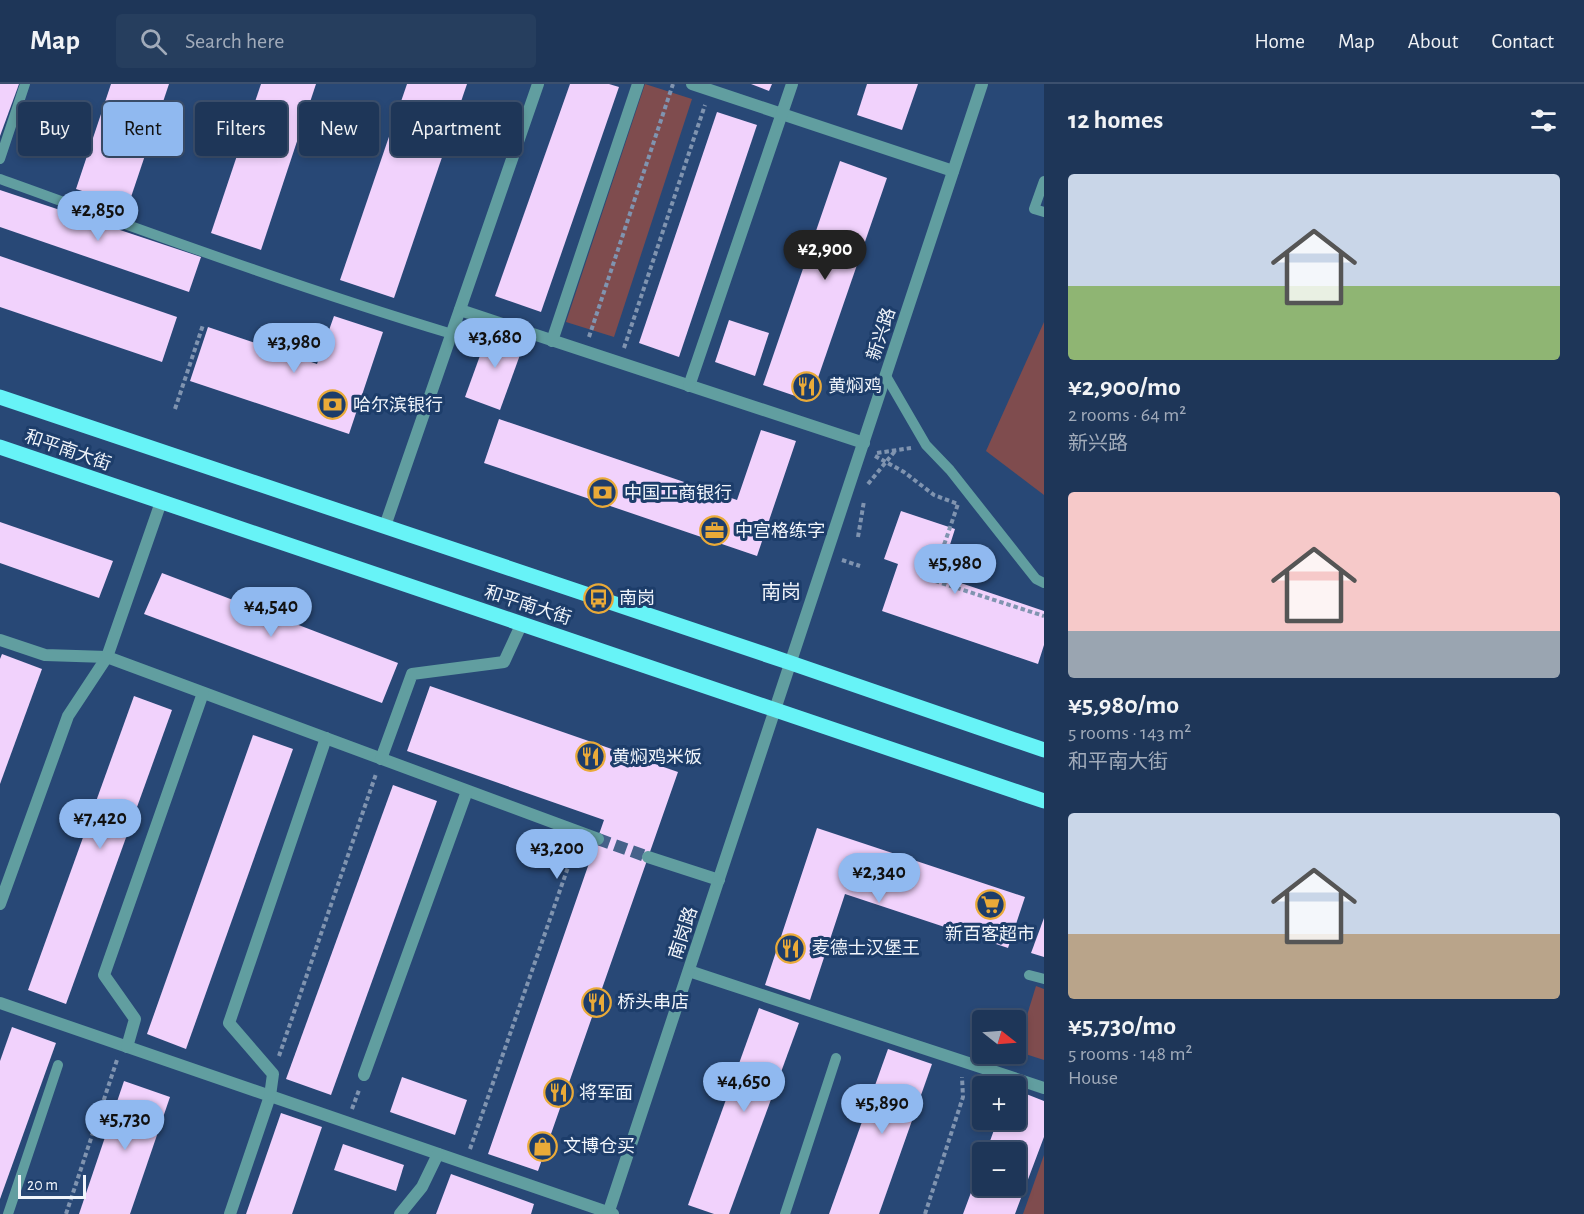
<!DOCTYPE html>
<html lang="en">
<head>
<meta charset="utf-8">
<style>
	:root { --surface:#1e3658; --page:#263e5e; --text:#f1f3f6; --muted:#a1abba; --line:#3c506e; --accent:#90b9f0 }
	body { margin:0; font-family:"Alegreya Sans","Noto Sans SC",sans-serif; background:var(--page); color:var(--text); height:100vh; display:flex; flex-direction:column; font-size:22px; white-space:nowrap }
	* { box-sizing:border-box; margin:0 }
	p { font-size:20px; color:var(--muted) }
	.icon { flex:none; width:33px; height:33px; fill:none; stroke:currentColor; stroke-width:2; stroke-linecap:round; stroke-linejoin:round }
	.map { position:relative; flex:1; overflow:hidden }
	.drawer { display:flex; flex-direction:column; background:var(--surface); width:540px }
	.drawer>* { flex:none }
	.banner { position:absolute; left:18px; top:18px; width:570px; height:54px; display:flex; gap:12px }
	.needle { width:39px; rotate:107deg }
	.fabs { position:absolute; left:972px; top:926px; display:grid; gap:12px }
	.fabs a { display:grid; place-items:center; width:54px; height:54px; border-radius:6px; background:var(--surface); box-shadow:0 3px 9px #0003,0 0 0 2px var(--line); font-size:30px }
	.scale { position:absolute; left:18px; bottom:15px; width:68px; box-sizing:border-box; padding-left:6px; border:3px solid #f1f5fb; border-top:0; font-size:16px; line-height:21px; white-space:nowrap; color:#f1f5fb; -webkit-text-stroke:4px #1d3d6a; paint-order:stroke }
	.price { position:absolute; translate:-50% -51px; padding:0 14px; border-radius:21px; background:var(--accent); color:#111; font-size:20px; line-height:39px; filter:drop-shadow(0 2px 3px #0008) }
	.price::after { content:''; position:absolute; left:50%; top:36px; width:18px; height:14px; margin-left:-9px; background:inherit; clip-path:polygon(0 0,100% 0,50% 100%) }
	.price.current { background:#222; color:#fff }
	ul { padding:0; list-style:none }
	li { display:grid; align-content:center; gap:12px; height:318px; padding:0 24px }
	li span { display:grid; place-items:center; height:186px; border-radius:6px; color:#555 }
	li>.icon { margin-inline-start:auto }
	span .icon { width:108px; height:108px; fill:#fffc; stroke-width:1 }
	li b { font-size:26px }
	h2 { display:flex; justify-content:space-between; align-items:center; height:72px; padding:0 24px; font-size:26px }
	.pill { padding:0 21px; border-radius:6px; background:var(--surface); box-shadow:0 3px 9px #0003,0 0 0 2px var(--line); font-size:21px; line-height:54px }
	.pill.current { background:var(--accent); color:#111 }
	header { display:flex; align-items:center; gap:36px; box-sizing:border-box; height:84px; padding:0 30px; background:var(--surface); border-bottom:2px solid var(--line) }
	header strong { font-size:28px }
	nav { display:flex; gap:33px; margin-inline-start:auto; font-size:21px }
	.search { width:420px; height:54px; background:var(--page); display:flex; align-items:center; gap:15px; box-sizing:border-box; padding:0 21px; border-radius:6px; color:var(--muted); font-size:22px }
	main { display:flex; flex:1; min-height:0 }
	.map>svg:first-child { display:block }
</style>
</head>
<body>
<header>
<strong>Map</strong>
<div class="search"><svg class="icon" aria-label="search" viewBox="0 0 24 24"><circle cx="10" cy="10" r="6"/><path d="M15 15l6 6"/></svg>Search here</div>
<nav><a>Home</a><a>Map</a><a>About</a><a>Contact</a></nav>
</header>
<main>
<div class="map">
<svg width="1044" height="1130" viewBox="0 0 1044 1130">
	<rect width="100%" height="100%" fill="#284876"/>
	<!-- green -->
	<g fill="#7f4c4e">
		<polygon points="645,0 692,15 614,253 566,238"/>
		<polygon points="1044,238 1044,411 986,367"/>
		<polygon points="1036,902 1044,905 1044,976 1016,967"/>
		<polygon points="1044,1071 1044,1130 1023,1130"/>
	</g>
	<!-- building -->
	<g fill="#f1d2fc">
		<polygon points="0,0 19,0 0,52"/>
		<polygon points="111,0 169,0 128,122 76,105"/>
		<polygon points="261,0 316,0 261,166 211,149"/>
		<polygon points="407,0 467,0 394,214 340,196"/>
		<polygon points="570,0 609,0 619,3 541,228 495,212"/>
		<polygon points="751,0 772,0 769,7"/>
		<polygon points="867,0 918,0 902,46 857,31"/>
		<polygon points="717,28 757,41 679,273 639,259"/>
		<polygon points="840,77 887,94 810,317 763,301"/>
		<polygon points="0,106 201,173 189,208 0,143"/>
		<polygon points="0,172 177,233 162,278 0,223"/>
		<polygon points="334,232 383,248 349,350 190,297 208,243 317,280"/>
		<polygon points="729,236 769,249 755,292 715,278"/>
		<polygon points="490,244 525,257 500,326 465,313"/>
		<polygon points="499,335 737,416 761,346 796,357 757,472 484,379"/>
		<polygon points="901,427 955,445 940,492 1044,527 1044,561 1038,580 882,527 898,480 884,475"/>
		<polygon points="0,438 113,477 99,514 0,479"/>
		<polygon points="162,489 398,579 382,619 144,530"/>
		<polygon points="2,570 42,585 0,700 0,575"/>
		<polygon points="430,602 678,688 538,1087 488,1070 604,736 407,667"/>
		<polygon points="134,612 172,626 66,920 28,906"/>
		<polygon points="253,651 293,665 186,965 147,950"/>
		<polygon points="393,701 437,717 331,1011 286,995"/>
		<polygon points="817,744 1025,813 1008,864 845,810 810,916 765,901"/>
		<polygon points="1044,834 1044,873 1031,869"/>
		<polygon points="759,924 799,939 729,1130 714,1130 688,1121"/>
		<polygon points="12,943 56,959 0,1115 0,977"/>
		<polygon points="888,965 932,980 879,1130 829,1130"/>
		<polygon points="402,993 467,1016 455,1051 390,1028"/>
		<polygon points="124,997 170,1013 130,1130 79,1130"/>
		<polygon points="1016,1006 1044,1017 1044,1053 1015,1130 963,1130 982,1079 982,1101 1016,1101 1016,1068 986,1068 998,1035 1016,1035"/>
		<polygon points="281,1029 322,1043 292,1130 246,1130"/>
		<polygon points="343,1060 404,1081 396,1107 334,1086"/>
		<polygon points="451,1090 534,1120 531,1130 436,1130"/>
	</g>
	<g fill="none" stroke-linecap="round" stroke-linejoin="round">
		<!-- minor-tunnel -->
		<polyline stroke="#46628a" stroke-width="12" stroke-dasharray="12 6" stroke-linecap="butt" points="598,755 648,773"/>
		<!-- path -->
		<g stroke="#8094b0" stroke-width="4" stroke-dasharray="4.5 3" stroke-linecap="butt">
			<polyline points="589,253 673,0"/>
			<polyline points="624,264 705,21"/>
			<polyline points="175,325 203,241"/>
			<polyline points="877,369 911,364"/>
			<polyline points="875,372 904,388 934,411 958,420 932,496 1044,532"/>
			<polyline points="868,400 895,367"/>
			<polyline points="858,453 864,417"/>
			<polyline points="842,476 860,482"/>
			<polyline points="279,972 376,690"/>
			<polyline points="352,1025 359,1006"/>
			<polyline points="470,1065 575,763"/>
			<polyline points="66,1130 117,976"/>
			<polyline points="925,1130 963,1013 962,993"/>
		</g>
		<!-- service -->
		<g stroke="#619ea0" stroke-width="10">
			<polyline points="0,75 25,0"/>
			<path d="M 0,95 C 150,149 299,204 452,250"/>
			<polyline points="1044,97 1034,125 1044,128"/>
			<polyline points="886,292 926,361 950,386 1036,495 1044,499"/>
			<polyline points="1029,891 1044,895"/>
			<polyline points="8,1130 58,981"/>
			<polyline points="785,1130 836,974"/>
		</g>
		<!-- minor -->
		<g stroke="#619ea0" stroke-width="12">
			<polyline points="692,0 953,87"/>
			<polyline points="460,226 864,359"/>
			<polyline points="552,257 638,0"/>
			<polyline points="689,302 792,0"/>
			<polyline points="385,442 538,0"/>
			<polyline points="0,556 45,571 107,573 598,755"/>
			<polyline points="381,675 412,590 504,578 522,539"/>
			<polyline points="648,773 719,796"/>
			<polyline points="0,820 68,632 107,573 161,418"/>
			<polyline points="689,887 1044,1004"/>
			<polyline points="0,919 613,1130"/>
			<polyline points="127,963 135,935 104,891 203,609"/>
			<polyline points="364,991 467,707"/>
			<polyline points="230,1130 270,1012 273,990 229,939 326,654"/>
			<polyline points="400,1130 422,1103 438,1070"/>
		</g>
		<!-- tertiary -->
		<polyline stroke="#619ea0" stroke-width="12" points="608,1130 982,0"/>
		<!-- primary -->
		<g stroke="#67f3f7" stroke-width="15">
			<polyline points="0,313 791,579 1044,666"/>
			<polyline points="0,363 1044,717"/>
		</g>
	</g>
	<!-- icons -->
	<defs>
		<symbol id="restaurant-ring" viewBox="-11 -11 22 22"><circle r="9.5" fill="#1d3d6a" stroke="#eaaa38" stroke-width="1.5"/><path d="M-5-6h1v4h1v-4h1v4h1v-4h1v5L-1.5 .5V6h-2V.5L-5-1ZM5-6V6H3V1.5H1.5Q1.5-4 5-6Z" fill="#eaaa38"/></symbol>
		<symbol id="bank-ring" viewBox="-11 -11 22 22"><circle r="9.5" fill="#1d3d6a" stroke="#eaaa38" stroke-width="1.5"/><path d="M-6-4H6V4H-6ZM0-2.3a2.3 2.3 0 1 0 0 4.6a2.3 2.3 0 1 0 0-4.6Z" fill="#eaaa38"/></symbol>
		<symbol id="office-ring" viewBox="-11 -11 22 22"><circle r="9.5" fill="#1d3d6a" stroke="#eaaa38" stroke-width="1.5"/><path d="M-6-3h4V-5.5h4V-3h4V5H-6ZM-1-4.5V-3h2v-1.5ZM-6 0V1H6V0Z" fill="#eaaa38"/></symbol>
		<symbol id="bus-ring" viewBox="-11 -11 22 22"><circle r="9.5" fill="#1d3d6a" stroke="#eaaa38" stroke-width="1.5"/><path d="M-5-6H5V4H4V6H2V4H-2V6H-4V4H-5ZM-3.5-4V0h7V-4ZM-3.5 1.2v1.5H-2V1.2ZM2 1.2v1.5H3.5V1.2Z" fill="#eaaa38"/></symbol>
		<symbol id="supermarket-ring" viewBox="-11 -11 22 22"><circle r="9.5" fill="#1d3d6a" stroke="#eaaa38" stroke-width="1.5"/><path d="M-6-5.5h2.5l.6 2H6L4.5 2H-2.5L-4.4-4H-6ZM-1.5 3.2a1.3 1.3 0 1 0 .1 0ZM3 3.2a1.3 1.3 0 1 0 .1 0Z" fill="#eaaa38"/></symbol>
		<symbol id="shop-ring" viewBox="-11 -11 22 22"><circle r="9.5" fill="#1d3d6a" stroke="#eaaa38" stroke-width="1.5"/><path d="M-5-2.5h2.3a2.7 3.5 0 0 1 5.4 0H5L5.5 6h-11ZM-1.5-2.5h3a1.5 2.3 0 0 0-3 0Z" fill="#eaaa38"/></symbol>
	</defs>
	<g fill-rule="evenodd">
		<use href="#restaurant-ring" x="790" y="286" width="33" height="33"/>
		<use href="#bank-ring" x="316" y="304" width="33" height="33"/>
		<use href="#bank-ring" x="586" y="392" width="33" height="33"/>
		<use href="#office-ring" x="698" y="430" width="33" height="33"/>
		<use href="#bus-ring" x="582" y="498" width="33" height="33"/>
		<use href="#restaurant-ring" x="574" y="656" width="33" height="33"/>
		<use href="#supermarket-ring" x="974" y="804" width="33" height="33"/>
		<use href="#restaurant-ring" x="774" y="848" width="33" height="33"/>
		<use href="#restaurant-ring" x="580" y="902" width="33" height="33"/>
		<use href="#restaurant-ring" x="542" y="992" width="33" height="33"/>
		<use href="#shop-ring" x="526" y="1046" width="33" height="33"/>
	</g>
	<g text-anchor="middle" stroke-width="6" stroke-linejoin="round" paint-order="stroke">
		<!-- street labels -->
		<g font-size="18" fill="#f1f5fb" stroke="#1d3d6a">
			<text transform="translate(881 250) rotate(-72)" y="6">新兴路</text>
			<text transform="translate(68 366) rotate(19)" y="6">和平南大街</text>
			<text transform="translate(528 521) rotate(18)" y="6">和平南大街</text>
			<text transform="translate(683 849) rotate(-72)" y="6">南岗路</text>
		</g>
		<!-- poi labels -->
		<g font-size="18" fill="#f1f5fb" stroke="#1d3d6a" text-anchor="start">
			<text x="828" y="308">黄焖鸡</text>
			<text x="353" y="327">哈尔滨银行</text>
			<text x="624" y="415">中国工商银行</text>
			<text x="735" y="453">中宫格练字</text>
			<text x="619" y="520">南岗</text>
			<text x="612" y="679">黄焖鸡米饭</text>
			<text x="990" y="856" text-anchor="middle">新百客超市</text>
			<text x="812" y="870">麦德士汉堡王</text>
			<text x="617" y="924">桥头串店</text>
			<text x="579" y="1015">将军面</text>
			<text x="563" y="1068">文博仓买</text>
		</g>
		<!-- neighbourhood labels -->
		<g font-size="20" fill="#f1f5fb" stroke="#1d3d6a">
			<text x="781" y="515">南岗</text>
		</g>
	</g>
</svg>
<div class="fabs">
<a><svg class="needle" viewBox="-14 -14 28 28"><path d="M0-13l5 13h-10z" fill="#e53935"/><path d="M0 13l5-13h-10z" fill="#a1abba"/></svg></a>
<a>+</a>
<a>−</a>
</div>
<div class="scale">20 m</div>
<b class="price" style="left:98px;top:158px">¥2,850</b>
<b class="price current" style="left:825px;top:197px">¥2,900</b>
<b class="price" style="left:495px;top:285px">¥3,680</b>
<b class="price" style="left:294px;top:290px">¥3,980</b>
<b class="price" style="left:955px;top:511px">¥5,980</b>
<b class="price" style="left:271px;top:554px">¥4,540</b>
<b class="price" style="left:100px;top:766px">¥7,420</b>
<b class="price" style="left:557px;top:796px">¥3,200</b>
<b class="price" style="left:879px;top:820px">¥2,340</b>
<b class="price" style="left:744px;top:1029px">¥4,650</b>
<b class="price" style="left:882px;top:1051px">¥5,890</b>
<b class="price" style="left:125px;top:1067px">¥5,730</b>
<div class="banner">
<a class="pill">Buy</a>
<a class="pill current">Rent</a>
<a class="pill">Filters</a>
<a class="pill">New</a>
<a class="pill">Apartment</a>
</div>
</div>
<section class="drawer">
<h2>12 homes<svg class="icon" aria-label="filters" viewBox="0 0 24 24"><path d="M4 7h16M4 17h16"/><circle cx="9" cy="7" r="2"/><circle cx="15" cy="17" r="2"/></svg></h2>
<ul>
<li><span style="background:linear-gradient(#c9d6e8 60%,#8fb573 0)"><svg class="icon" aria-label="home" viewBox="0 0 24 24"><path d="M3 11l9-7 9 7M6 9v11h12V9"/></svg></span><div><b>¥2,900/mo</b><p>2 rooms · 64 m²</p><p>新兴路</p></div></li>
<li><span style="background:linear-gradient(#f6c9c9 75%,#9aa5b1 0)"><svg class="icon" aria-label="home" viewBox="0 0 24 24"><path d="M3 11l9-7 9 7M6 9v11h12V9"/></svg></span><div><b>¥5,980/mo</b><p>5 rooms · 143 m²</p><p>和平南大街</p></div></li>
<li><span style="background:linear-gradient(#c9d6e8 65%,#b9a48a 0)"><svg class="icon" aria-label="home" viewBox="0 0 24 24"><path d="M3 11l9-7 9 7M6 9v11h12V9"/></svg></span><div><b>¥5,730/mo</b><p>5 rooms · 148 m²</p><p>House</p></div></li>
</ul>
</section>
</main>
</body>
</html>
